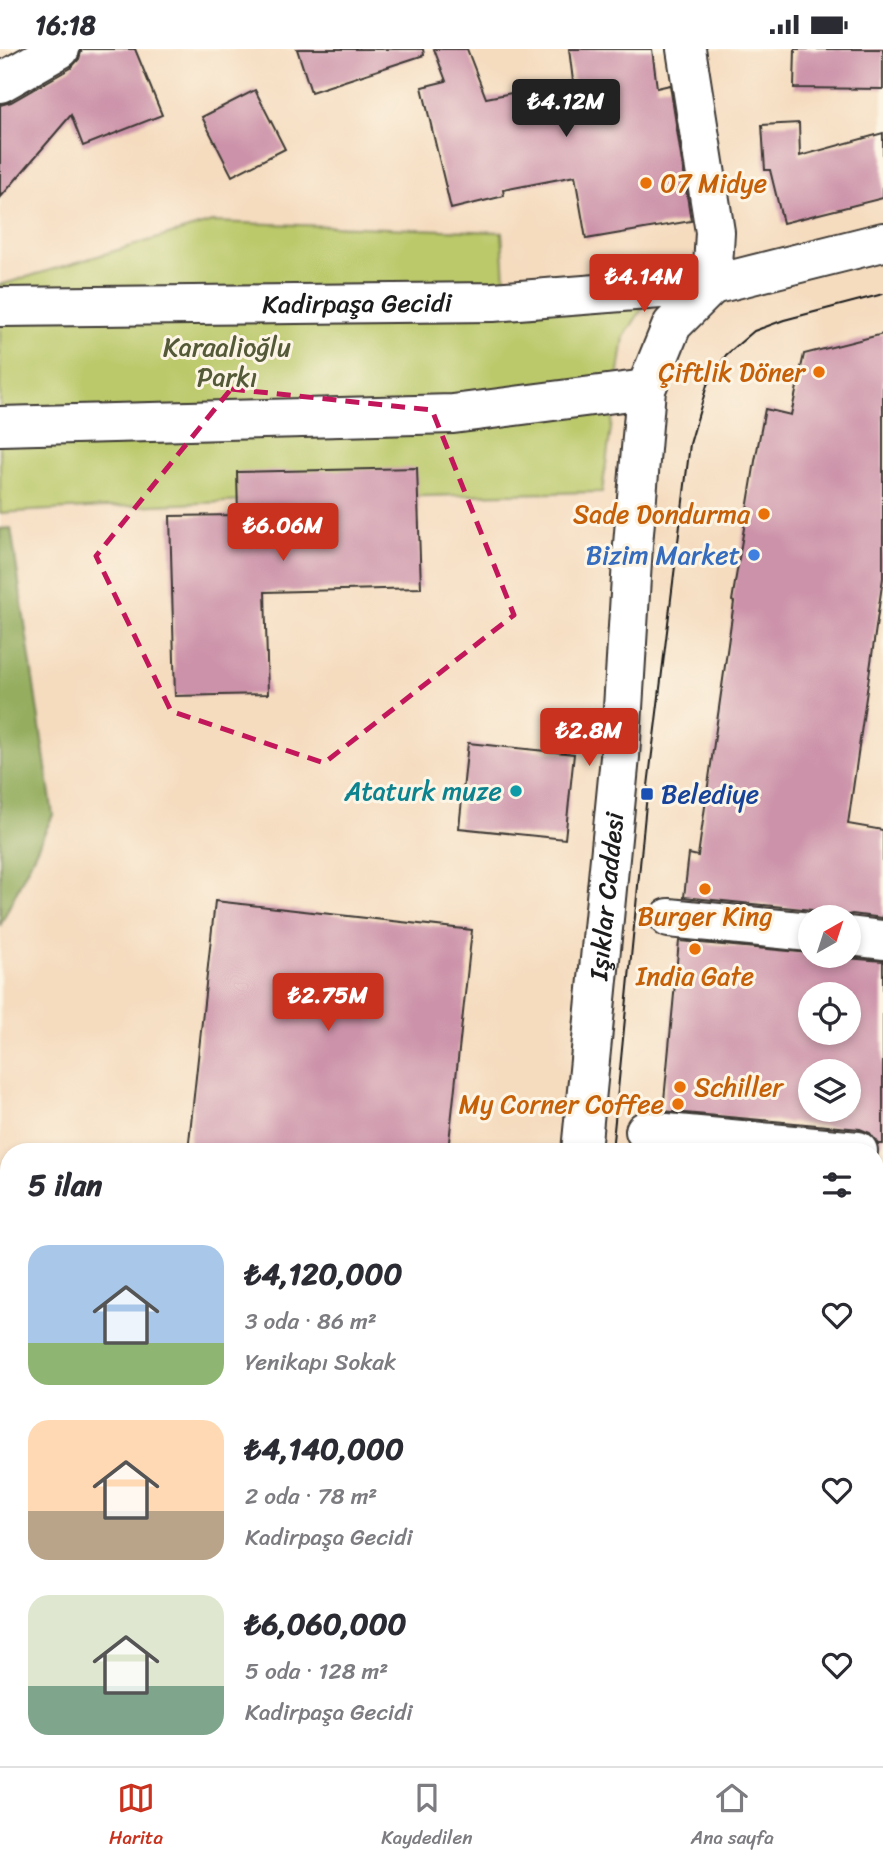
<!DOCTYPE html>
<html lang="tr">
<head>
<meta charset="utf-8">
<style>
	:root { --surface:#fff; --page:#f2f2f3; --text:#2b2b33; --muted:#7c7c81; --line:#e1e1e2; --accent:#c8321e }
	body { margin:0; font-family:Sriracha,sans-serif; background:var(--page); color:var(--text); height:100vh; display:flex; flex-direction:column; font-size:26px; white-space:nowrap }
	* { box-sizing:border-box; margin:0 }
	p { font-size:23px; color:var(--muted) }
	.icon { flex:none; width:38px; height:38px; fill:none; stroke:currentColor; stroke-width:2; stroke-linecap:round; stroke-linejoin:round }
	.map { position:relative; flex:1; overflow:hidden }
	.drawer { position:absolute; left:0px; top:1094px; width:884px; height:625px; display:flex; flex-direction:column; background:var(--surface); border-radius:28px 28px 0 0; box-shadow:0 4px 10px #0003 }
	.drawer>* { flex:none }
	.needle { width:46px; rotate:39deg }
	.controls { position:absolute; left:798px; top:856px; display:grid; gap:14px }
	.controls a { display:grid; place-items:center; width:63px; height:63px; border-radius:50%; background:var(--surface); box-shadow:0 4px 10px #0003; font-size:35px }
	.price { position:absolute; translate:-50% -60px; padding:0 16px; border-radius:7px; background:var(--accent); color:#fff; font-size:23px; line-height:46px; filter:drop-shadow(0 2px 4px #0008) }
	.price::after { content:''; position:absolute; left:50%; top:42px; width:21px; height:16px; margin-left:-10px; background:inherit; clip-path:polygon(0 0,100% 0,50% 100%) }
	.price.on { background:#222; color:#fff }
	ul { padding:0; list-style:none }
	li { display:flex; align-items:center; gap:21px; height:175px; padding:0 28px }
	li span { display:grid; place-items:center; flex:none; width:196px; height:140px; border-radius:21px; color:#555 }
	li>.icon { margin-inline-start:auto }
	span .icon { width:84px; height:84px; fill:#fffc; stroke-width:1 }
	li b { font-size:30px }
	h2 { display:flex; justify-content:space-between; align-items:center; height:84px; padding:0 28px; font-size:30px }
	.status { display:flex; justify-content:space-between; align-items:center; height:49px; padding:0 35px; background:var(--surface); direction:ltr }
	.status svg { height:19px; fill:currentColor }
	.dock { display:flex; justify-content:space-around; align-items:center; height:98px; border-top:2px solid var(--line); background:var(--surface); font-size:19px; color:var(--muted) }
	.dock a { display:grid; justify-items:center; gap:4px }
	.dock .on { color:var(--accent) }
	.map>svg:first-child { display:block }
</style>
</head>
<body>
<div class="status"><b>16:18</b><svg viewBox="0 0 49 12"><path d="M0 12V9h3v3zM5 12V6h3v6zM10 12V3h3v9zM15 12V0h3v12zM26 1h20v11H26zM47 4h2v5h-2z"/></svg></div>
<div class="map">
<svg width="883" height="1717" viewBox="0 0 883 1717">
	<rect width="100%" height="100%" fill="#fcf5e5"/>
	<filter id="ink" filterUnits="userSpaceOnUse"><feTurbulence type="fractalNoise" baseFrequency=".0143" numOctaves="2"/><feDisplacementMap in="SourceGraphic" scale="14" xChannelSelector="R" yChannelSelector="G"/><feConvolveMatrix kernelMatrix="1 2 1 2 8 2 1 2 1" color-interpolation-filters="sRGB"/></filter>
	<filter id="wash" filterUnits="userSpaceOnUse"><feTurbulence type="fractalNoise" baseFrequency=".00686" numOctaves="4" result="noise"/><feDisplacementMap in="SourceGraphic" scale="28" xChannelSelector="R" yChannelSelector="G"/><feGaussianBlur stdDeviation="1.57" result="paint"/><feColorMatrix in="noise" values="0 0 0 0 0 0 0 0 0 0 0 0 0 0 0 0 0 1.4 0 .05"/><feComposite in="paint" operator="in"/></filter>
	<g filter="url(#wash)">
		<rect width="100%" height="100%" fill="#f5dcbf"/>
		<!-- green -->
		<g fill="#bbc96b" stroke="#6c7244" stroke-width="2">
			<path d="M 212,173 L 502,183 L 506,247 L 644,257 L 624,288 L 602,443 C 401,447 201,452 0,464 L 0,236 Z"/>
			<polygon points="0,1278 9,1279 9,1710 447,1710 441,1717 0,1717"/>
		</g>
		<!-- forest -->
		<polygon fill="#94ad5f" stroke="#58643e" stroke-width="2" points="11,479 53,766 0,877 0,480"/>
		<g id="blocks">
			<!-- building -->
			<g fill="#cc92a9" fill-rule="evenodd">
				<polygon points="82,0 135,0 162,66 83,97 71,66 0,149 0,56 11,53 71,19 79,10"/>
				<polygon points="297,0 423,0 424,6 311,43"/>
				<polygon points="434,0 467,0 486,49 573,32 569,0 652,0 657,39 670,36 691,172 586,190 575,127 503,141 504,147 451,160 422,38 446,32"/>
				<polygon points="795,0 883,0 883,40 794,39"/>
				<polygon points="255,41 285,100 232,127 202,68"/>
				<polygon points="799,74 800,107 883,84 883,149 783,174 770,121 765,121 762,76"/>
				<polygon points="883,285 883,529 848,775 883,781 883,869 852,865 839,868 825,868 822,865 812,861 684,848 689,805 698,807 734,553 732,552 755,412 765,360 791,366 804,305"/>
				<polygon points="417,419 421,539 265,543 268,645 175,647 170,467 238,466 237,423"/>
				<polygon points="468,694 574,705 565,790 459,779"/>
				<polygon points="215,852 472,881 448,1102 188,1102"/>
				<path d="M 679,892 L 810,904 L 810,906 L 841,906 L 846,909 L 883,912 L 883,1095 L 878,1095 L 870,1084 L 860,1080 L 663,1062 ZM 810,945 L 849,945 L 849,984 L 810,984 ZM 810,1022 L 849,1022 L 849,1060 L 810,1060 Z"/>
			</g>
		</g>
	</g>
	<g filter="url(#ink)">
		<use href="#blocks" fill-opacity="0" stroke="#3d3934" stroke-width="2"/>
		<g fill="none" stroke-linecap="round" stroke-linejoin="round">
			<defs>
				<g id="minor">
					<polyline points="686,0 715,183 712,236"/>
					<polyline points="0,34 60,0"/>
					<path id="s1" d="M 0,258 L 493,253 L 712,236 L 883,193"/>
					<polyline points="0,377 453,365 646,340"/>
					<polyline points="669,869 810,883"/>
					<polyline points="849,887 883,891"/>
					<polyline points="645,1082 858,1102"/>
					<path id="s2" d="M 581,1102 L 620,708 L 633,496 L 646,340 L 672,276 L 712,236"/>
					<polyline points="875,1563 883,1487"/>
					<polyline points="519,1717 520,1710"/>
				</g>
			</defs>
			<!-- minor casing -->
			<use href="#minor" stroke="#3d3934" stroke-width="42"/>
			<!-- minor -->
			<use href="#minor" stroke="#fff" stroke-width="38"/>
			<!-- tram -->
			<g stroke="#1c1c1c" stroke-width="2">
				<polyline points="612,1102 647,745 690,395 707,336 726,306 754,282 784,271 883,245"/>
				<polyline points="542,1717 544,1710"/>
			</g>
		</g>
	</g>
	<!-- marked area -->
	<path fill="none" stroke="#c2185b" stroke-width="5" stroke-dasharray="14 9" stroke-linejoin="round" d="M 231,340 L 432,361 L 514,566 L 324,714 L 171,662 L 96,507 Z"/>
	<!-- markers -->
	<g fill="#e8710a" stroke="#fcf5e5" stroke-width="2.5">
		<circle cx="646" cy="134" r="7"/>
		<circle cx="819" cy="323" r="7"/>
		<circle cx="764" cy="465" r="7"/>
		<circle cx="705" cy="840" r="7"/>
		<circle cx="695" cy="900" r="7"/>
		<circle cx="680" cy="1038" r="7"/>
		<circle cx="678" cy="1055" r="7"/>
	</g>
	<circle fill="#3f7fe0" stroke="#fcf5e5" stroke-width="2.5" cx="754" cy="506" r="7"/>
	<circle fill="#0f9aa8" stroke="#fcf5e5" stroke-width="2.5" cx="516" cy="742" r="7"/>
	<rect fill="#1a4fb4" stroke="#fcf5e5" stroke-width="2.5" x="640" y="738" width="14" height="14" rx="3.5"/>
	<g text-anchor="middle" stroke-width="6" stroke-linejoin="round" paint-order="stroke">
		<!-- food labels -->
		<g font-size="26" fill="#c56008" stroke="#fcf5e5" text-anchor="end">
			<text x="660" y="143" text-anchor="start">07 Midye</text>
			<text x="805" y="332">Çiftlik Döner</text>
			<text x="750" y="474">Sade Dondurma</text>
			<text x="705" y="876" text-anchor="middle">Burger King</text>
			<text x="695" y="936" text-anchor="middle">India Gate</text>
			<text x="694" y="1047" text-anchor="start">Schiller</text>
			<text x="664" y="1064">My Corner Coffee</text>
		</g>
		<!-- street labels -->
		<g font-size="26" fill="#1c1c1c" stroke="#fcf5e5">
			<text dy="9" stroke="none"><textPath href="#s1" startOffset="357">Kadirpaşa Gecidi</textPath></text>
			<text dy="9" stroke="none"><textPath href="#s2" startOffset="256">Işıklar Caddesi</textPath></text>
		</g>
		<!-- park labels -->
		<g font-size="26" fill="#545938" stroke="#fcf5e5">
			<text x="227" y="307">Karaalioğlu<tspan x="227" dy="30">Parkı</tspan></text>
		</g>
		<!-- shop labels -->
		<g font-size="26" fill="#366cbe" stroke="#fcf5e5" text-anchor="end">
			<text x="740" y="515">Bizim Market</text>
		</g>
		<!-- culture labels -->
		<g font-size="26" fill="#0d838f" stroke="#fcf5e5" text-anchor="end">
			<text x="502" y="751">Ataturk muze</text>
		</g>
		<!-- transit labels -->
		<g font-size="26" fill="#164399" stroke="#fcf5e5" text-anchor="start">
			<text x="661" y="754">Belediye</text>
		</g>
	</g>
</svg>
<div class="controls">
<a><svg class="needle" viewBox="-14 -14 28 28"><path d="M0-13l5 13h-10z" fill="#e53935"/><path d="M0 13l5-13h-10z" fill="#7c7c81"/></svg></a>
<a><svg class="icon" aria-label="locate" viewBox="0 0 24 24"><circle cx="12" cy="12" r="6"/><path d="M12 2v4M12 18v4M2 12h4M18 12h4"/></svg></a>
<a><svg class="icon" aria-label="layers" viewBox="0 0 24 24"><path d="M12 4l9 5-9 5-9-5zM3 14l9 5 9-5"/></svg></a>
</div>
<b class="price on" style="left:566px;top:90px">₺4.12M</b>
<b class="price" style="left:644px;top:265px">₺4.14M</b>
<b class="price" style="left:283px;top:514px">₺6.06M</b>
<b class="price" style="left:589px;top:719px">₺2.8M</b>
<b class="price" style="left:328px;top:984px">₺2.75M</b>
<section class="drawer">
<h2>5 ilan<svg class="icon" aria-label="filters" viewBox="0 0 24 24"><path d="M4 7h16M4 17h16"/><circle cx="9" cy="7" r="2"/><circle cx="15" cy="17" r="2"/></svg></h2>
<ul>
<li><span style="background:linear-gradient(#a9c7e8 70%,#8fb573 0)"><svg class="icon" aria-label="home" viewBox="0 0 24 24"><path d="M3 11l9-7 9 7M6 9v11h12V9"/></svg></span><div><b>₺4,120,000</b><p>3 oda · 86 m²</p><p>Yenikapı Sokak</p></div><svg class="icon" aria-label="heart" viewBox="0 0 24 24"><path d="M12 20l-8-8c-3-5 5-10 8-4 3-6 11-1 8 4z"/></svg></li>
<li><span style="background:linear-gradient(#ffd9b3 65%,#b9a48a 0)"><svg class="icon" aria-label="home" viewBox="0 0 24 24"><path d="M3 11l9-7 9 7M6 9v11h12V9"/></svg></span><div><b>₺4,140,000</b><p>2 oda · 78 m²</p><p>Kadirpaşa Gecidi</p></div><svg class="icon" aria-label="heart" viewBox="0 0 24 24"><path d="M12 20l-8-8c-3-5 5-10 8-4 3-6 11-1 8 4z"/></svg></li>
<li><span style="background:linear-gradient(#dfe7d0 65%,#7fa58c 0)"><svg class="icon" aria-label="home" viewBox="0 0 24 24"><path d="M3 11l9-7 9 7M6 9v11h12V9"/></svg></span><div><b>₺6,060,000</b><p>5 oda · 128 m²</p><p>Kadirpaşa Gecidi</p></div><svg class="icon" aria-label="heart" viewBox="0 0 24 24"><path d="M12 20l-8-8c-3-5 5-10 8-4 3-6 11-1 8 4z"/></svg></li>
</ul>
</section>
</div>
<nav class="dock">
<a class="on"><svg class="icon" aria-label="map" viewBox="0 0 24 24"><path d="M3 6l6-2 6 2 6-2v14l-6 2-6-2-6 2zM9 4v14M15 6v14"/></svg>Harita</a>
<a><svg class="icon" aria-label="saved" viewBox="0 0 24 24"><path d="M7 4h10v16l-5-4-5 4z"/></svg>Kaydedilen</a>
<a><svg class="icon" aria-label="home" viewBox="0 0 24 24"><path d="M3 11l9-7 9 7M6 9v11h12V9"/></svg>Ana sayfa</a>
</nav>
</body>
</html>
